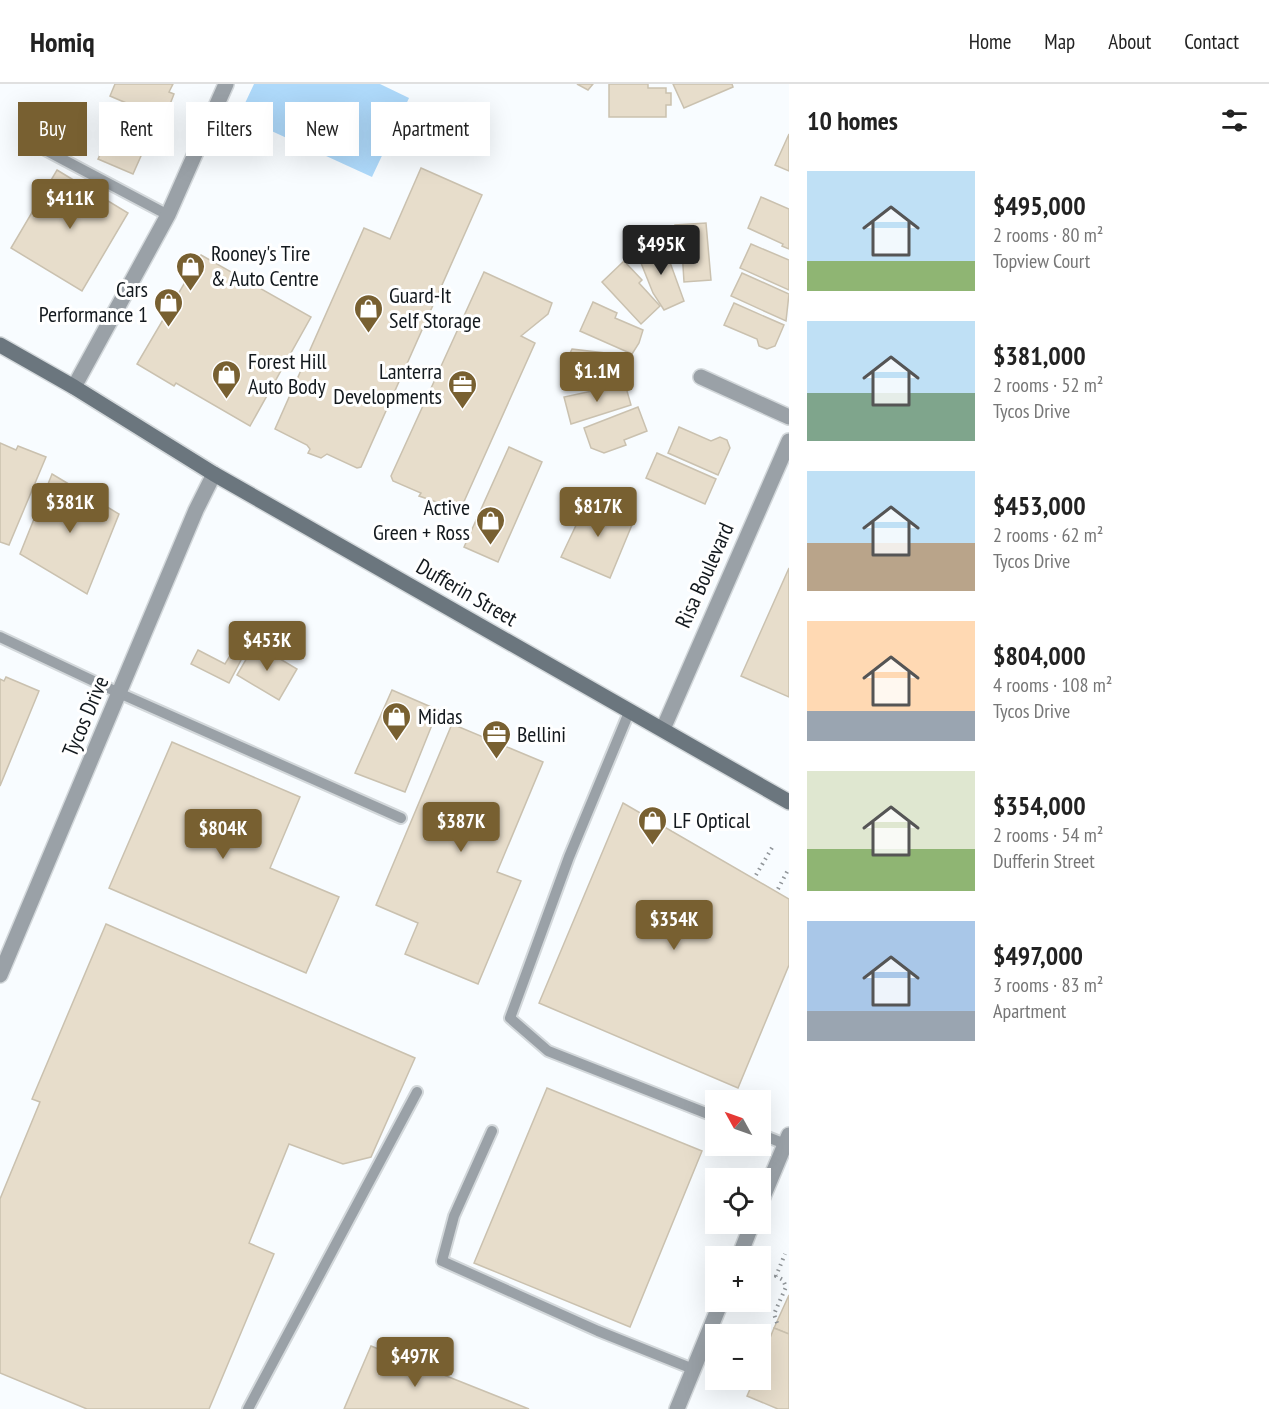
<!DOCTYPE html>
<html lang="en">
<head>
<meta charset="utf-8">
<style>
	:root { --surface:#fff; --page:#f2f2f2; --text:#222; --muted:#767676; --line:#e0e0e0; --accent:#786031 }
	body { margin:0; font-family:"PT Sans Narrow",sans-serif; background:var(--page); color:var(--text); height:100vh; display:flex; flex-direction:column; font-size:22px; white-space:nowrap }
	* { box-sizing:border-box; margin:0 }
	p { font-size:20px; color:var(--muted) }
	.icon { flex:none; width:33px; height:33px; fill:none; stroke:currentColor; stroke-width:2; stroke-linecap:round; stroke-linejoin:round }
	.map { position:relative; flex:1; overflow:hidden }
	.panel { display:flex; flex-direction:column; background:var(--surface); width:480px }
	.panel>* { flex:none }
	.guide { position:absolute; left:18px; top:18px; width:570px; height:54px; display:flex; gap:12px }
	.needle { width:39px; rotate:310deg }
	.buttons { position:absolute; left:705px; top:1006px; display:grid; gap:12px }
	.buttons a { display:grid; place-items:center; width:66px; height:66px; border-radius:0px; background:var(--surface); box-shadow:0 6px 24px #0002; font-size:30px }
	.price { position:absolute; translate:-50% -51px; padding:0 14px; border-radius:6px; background:var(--accent); color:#fff; font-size:20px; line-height:39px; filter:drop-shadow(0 2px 3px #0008) }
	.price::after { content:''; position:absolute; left:50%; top:36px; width:18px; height:14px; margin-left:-9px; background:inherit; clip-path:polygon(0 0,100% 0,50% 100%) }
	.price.selected { background:#222; color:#fff }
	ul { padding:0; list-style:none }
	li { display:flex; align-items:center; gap:18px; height:150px; padding:0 18px }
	li span { display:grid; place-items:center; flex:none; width:168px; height:120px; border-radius:0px; color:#555 }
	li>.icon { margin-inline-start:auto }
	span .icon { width:72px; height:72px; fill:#fffc; stroke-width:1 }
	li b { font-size:26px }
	h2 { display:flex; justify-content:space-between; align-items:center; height:72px; padding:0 18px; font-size:26px }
	.tag { padding:0 21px; border-radius:0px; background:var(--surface); box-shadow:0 6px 24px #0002; font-size:21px; line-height:54px }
	.tag.selected { background:var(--accent); color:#fff }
	header { display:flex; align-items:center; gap:36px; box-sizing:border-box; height:84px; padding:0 30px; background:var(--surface); border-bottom:2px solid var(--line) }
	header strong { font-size:28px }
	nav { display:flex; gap:33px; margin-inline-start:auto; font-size:21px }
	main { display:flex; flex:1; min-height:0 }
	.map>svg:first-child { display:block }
</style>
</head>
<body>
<header>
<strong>Homiq</strong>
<nav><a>Home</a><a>Map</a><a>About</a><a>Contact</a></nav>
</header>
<main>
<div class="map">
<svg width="789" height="1325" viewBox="0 0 789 1325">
	<rect width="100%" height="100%" fill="#f8fcff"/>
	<!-- green -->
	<polygon fill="#aed9fa" points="254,0 380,0 409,14 372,93 239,32"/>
	<!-- building -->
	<g fill="#e7ddcb" stroke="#cac1af" stroke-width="1.5">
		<polygon points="115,0 173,0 169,8 174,10 167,28 161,26 153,44 127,32 131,21 110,12"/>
		<polygon points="577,0 593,0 588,6"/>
		<polygon points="609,0 648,0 648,4 666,4 666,9 671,9 671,21 666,21 666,33 609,33"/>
		<polygon points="673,0 732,0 733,3 684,24"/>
		<polygon points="118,31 152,47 133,90 98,75"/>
		<polygon points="789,50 789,87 775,81"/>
		<polygon points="421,84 482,111 361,383 357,384 327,370 321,374 308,369 310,365 307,361 275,345 364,144 390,155"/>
		<polygon points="57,86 128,129 82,207 11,164"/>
		<polygon points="761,113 789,125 789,165 782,162 783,160 748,144"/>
		<polygon points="706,139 711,196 684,198 682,166 677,167 675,141"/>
		<polygon points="663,159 684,217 664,226 653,209 637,169"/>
		<polygon points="751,160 789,176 789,206 740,184"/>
		<polygon points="201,171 311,233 250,342 176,299 174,302 137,280"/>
		<polygon points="624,177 642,196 639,199 660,222 641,240 602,198"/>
		<polygon points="484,188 552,219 548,230 521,252 535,259 462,422 457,425 419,412 421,409 393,397 391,392"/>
		<polygon points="742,189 789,210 786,237 731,212"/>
		<polygon points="593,218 617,229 615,234 643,246 639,259 632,270 580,247"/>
		<polygon points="734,219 784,241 775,262 767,265 759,262 757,255 724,241"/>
		<polygon points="572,265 622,271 619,297 588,294 587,298 564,296 566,278"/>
		<polygon points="625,300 631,321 571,340 564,313"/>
		<polygon points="638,323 647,347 624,356 626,361 604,369 591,364 584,344"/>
		<polygon points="679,343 711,357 720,353 727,356 730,364 718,391 668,369"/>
		<polygon points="0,359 16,366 18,362 46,373 9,461 0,458"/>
		<polygon points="509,363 542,378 498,478 464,463"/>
		<polygon points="657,369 716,395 705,420 646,394"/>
		<polygon points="52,390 119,430 87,510 20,470"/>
		<polygon points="597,410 608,415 604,423 634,436 610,494 561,473 588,416 594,418"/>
		<polygon points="789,484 789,613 741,592"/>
		<polygon points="255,560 297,585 279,616 237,591"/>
		<polygon points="198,566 225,580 231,570 241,576 229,599 191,580"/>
		<polygon points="6,593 39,607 0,702 0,595 4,597"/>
		<polygon points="392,606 438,626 405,708 355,689"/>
		<polygon points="452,640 543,678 497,788 521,797 478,900 405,870 418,839 376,821"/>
		<polygon points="172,658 300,713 270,784 339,813 306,889 109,804"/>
		<polygon points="623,719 789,815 789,881 738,1004 539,919"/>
		<polygon points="106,840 415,974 371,1073 343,1080 289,1060 249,1159 274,1170 209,1325 87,1325 0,1289 0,1115 40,1018 32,1015"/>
		<polygon points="547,1004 702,1067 630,1243 474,1179"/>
		<polygon points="789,1211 789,1250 774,1244"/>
		<polygon points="774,1244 789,1250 789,1325 778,1325 747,1312 754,1296 760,1296 760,1279"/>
		<polygon points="371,1262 529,1325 344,1325"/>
	</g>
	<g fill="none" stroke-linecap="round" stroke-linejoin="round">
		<defs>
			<g id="service">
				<polyline points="32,59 168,131"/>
				<polyline points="0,553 119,609 401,734"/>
				<polyline points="630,626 569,773 510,934 548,967 716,1033"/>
				<polyline points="492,1047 454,1132 442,1177 598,1247 693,1285"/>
				<polyline points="760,1050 785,1060"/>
				<polyline points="248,1325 417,1008"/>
			</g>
			<g id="minor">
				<polyline points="701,293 789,333"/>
				<polyline points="74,303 168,131 226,0"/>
				<polyline points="663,645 789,357"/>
				<polyline points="0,891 196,426 214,390"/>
				<polyline points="760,1120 789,1051"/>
				<polyline points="739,1173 752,1140"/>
				<polyline points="677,1325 721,1218"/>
			</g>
			<polyline id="secondary" points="0,261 74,303 214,390 789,718"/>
		</defs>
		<!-- service casing -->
		<use href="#service" stroke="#d3d8db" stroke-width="14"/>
		<!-- minor casing -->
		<use href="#minor" stroke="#d3d8db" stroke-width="18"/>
		<!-- secondary casing -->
		<use href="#secondary" stroke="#d3d8db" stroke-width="18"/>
		<!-- path -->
		<g stroke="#909599" stroke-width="4" stroke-dasharray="1.5 4.5" stroke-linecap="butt">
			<polyline points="756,791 773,762"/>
			<polyline points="778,805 789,784"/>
			<polyline points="777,1239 774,1230 786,1203 783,1196 776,1192 785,1170"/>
		</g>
		<!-- service -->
		<use href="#service" stroke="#9aa1a7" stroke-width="10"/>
		<!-- minor -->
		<use href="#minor" stroke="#9aa1a7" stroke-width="15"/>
		<!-- secondary -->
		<use href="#secondary" stroke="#6b767e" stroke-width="15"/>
	</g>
	<!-- icons -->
	<defs>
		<symbol id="shop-pin" viewBox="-11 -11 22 30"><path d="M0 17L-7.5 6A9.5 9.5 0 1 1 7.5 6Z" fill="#786031" stroke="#fff"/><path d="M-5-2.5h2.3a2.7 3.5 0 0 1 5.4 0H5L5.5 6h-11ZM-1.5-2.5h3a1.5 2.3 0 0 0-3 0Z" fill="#fff"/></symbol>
		<symbol id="office-pin" viewBox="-11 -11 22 30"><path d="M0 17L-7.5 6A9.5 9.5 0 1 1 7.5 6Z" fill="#786031" stroke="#fff"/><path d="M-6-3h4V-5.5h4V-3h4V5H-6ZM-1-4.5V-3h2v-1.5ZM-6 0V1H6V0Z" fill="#fff"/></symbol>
	</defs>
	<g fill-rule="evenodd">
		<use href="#shop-pin" x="174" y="166" width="33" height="45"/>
		<use href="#shop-pin" x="152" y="202" width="33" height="45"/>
		<use href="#shop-pin" x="352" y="208" width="33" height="45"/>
		<use href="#shop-pin" x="210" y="274" width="33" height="45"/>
		<use href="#office-pin" x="446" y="284" width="33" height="45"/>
		<use href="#shop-pin" x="474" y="420" width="33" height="45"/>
		<use href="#shop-pin" x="380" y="616" width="33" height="45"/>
		<use href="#office-pin" x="480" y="634" width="33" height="45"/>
		<use href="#shop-pin" x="636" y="720" width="33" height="45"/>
	</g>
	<g text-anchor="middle" stroke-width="6" stroke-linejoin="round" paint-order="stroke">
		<!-- poi labels -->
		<g font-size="22" fill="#13191e" stroke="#fff" text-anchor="start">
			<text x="211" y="177">Rooney's Tire<tspan x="211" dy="25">&amp; Auto Centre</tspan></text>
			<text x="148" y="213" text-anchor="end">Cars<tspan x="148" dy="25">Performance 1</tspan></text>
			<text x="389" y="219">Guard-It<tspan x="389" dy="25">Self Storage</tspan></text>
			<text x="248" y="285">Forest Hill<tspan x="248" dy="25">Auto Body</tspan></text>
			<text x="442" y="295" text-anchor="end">Lanterra<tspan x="442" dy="25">Developments</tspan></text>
			<text x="470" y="431" text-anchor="end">Active<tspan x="470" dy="25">Green + Ross</tspan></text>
			<text x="418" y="640">Midas</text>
			<text x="517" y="658">Bellini</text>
			<text x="673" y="744">LF Optical</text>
		</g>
		<!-- street labels -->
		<g font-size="22" fill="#13191e" stroke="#fff">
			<text transform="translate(704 491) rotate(-66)" y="8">Risa Boulevard</text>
			<text transform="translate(467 508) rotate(30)" y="8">Dufferin Street</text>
			<text transform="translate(85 632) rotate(-67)" y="8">Tycos Drive</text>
		</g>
	</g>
</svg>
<div class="buttons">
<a><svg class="needle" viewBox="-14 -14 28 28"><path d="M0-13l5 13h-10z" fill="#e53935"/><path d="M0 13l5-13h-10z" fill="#767676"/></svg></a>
<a><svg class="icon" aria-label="locate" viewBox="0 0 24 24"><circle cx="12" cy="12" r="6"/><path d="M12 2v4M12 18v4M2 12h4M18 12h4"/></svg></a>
<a>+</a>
<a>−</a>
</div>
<b class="price" style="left:70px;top:146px">$411K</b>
<b class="price selected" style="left:661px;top:192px">$495K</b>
<b class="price" style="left:597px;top:319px">$1.1M</b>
<b class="price" style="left:70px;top:450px">$381K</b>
<b class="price" style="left:598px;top:454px">$817K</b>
<b class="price" style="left:267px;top:588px">$453K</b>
<b class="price" style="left:461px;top:769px">$387K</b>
<b class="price" style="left:223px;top:776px">$804K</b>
<b class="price" style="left:674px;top:867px">$354K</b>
<b class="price" style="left:415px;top:1304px">$497K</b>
<div class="guide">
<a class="tag selected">Buy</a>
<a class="tag">Rent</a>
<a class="tag">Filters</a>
<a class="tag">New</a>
<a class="tag">Apartment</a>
</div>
</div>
<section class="panel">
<h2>10 homes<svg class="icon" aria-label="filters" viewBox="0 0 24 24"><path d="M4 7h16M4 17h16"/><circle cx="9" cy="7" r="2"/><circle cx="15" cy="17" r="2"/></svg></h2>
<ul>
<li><span style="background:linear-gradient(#bfe0f5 75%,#8fb573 0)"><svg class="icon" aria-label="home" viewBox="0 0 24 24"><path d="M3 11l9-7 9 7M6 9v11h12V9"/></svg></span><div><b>$495,000</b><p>2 rooms · 80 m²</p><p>Topview Court</p></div></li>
<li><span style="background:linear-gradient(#bfe0f5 60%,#7fa58c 0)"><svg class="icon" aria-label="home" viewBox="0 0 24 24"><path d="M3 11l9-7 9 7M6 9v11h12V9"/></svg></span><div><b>$381,000</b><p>2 rooms · 52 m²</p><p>Tycos Drive</p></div></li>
<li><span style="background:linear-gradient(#bfe0f5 60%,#b9a48a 0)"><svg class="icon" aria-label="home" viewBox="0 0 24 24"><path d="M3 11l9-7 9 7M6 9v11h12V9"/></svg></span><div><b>$453,000</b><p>2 rooms · 62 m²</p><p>Tycos Drive</p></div></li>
<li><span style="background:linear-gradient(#ffd9b3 75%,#9aa5b1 0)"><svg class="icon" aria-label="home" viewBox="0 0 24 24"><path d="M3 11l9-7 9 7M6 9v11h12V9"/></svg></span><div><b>$804,000</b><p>4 rooms · 108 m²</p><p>Tycos Drive</p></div></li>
<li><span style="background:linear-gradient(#dfe7d0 65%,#8fb573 0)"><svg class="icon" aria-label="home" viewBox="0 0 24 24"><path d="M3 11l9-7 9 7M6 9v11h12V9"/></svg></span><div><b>$354,000</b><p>2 rooms · 54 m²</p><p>Dufferin Street</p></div></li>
<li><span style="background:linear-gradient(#a9c7e8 75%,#9aa5b1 0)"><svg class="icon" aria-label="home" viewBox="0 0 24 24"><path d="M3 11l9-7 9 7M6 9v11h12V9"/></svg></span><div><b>$497,000</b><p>3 rooms · 83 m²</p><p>Apartment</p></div></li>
</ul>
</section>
</main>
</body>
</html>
